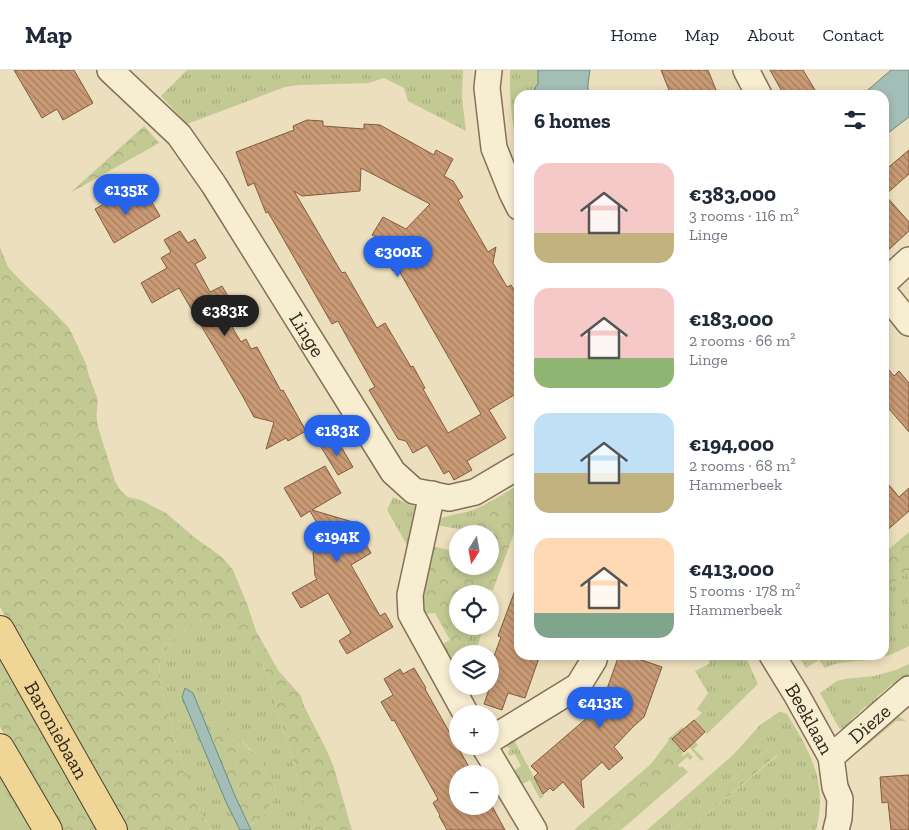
<!DOCTYPE html>
<html lang="en">
<head>
<meta charset="utf-8">
<style>
	:root { --surface:#fff; --page:#f6f6f7; --text:#1f2937; --muted:#747a83; --line:#e0e1e3; --accent:#2563eb }
	body { margin:0; font-family:"Zilla Slab",serif; background:var(--page); color:var(--text); height:100vh; display:flex; flex-direction:column; font-size:19px; white-space:nowrap }
	* { box-sizing:border-box; margin:0 }
	p { font-size:16px; color:var(--muted) }
	.icon { flex:none; width:28px; height:28px; fill:none; stroke:currentColor; stroke-width:2; stroke-linecap:round; stroke-linejoin:round }
	.map { position:relative; flex:1; overflow:hidden }
	.sheet { position:absolute; left:514px; top:20px; width:375px; height:570px; display:flex; flex-direction:column; background:var(--surface); border-radius:15px; box-shadow:0 2px 8px #0003 }
	.sheet>* { flex:none }
	.needle { width:32px; rotate:191deg }
	.buttons { position:absolute; left:449px; top:455px; display:grid; gap:10px }
	.buttons a { display:grid; place-items:center; width:50px; height:50px; border-radius:50%; background:var(--surface); box-shadow:0 2px 8px #0003; font-size:25px }
	.price { position:absolute; translate:-50% -42px; padding:0 11px; border-radius:18px; background:var(--accent); color:#fff; font-size:16px; line-height:32px; filter:drop-shadow(0 1px 2px #0008) }
	.price::after { content:''; position:absolute; left:50%; top:30px; width:15px; height:11px; margin-left:-8px; background:inherit; clip-path:polygon(0 0,100% 0,50% 100%) }
	.price.on { background:#222; color:#fff }
	ul { padding:0; list-style:none }
	li { display:flex; align-items:center; gap:15px; height:125px; padding:0 20px }
	li span { display:grid; place-items:center; flex:none; width:140px; height:100px; border-radius:15px; color:#555 }
	li>.icon { margin-inline-start:auto }
	span .icon { width:60px; height:60px; fill:#fffc; stroke-width:1 }
	li b { font-size:21px }
	h2 { display:flex; justify-content:space-between; align-items:center; height:60px; padding:0 20px; font-size:21px }
	header { display:flex; align-items:center; gap:30px; box-sizing:border-box; height:70px; padding:0 25px; background:var(--surface); border-bottom:1px solid var(--line) }
	header strong { font-size:24px }
	nav { display:flex; gap:28px; margin-inline-start:auto; font-size:18px }
	.map>svg:first-child { display:block }
</style>
</head>
<body>
<header>
<strong>Map</strong>
<nav><a>Home</a><a>Map</a><a>About</a><a>Contact</a></nav>
</header>
<div class="map">
<svg width="909" height="760" viewBox="0 0 909 760">
	<defs>
		<pattern id="grass-tufts" width="24" height="20" patternUnits="userSpaceOnUse" patternTransform="scale(1.25)"><rect width="24" height="20" fill="#c2c993"/><path d="M3 7l-1-3M5 7V3M7 7l1-3M15 17l-1-3M17 17v-4M19 17l1-3" fill="none" stroke="#a7ad7e"/></pattern>
		<pattern id="forest-crowns" width="20" height="18" patternUnits="userSpaceOnUse" patternTransform="scale(1.25)"><rect width="20" height="18" fill="#c2c993"/><path d="M2 6a3 3 0 1 1 6 0M12 15a3 3 0 1 1 6 0" fill="none" stroke="#a7ad7e"/></pattern>
		<pattern id="building-back-hatch" width="6" height="6" patternUnits="userSpaceOnUse" patternTransform="scale(1.25)"><rect width="6" height="6" fill="#c99a75"/><path d="M-1 5l2 2M0 0l6 6M5-1l2 2" fill="none" stroke="#a47e5f"/></pattern>
	</defs>
	<rect width="100%" height="100%" fill="#ecdfbe"/>
	<!-- grass -->
	<g fill="url(#grass-tufts)">
		<polygon points="187,0 463,0 462,28 466,61 408,31 404,18 384,8 368,13 299,15 285,17 187,54 161,26"/>
		<path d="M 510,0 L 538,0 L 538,15 L 535,22 L 535,25 L 519,25 L 519,84 C 512,56 509,29 510,0 Z"/>
		<path d="M 519,415 L 519,425 L 463,459 L 452,458 L 437,455 L 438,450 C 449,444 461,444 473,440 C 489,434 504,423 519,415 Z"/>
		<polygon points="393,427 410,435 419,437 412,484 387,440"/>
		<polygon points="909,462 909,472 895,483 890,478"/>
		<path d="M 909,500 L 909,576 C 896,583 883,588 868,590 C 853,592 838,591 825,598 L 819,590 L 806,598 L 798,585 L 802,585 L 806,590 L 812,585 L 884,585 L 884,522 Z"/>
		<path d="M 206,551 L 223,555 L 238,562 L 245,568 L 256,582 L 267,605 L 293,691 L 304,734 L 312,760 L 251,760 L 249,756 C 265,747 269,740 276,722 L 257,684 L 250,679 L 238,667 L 234,660 L 219,653 L 204,652 L 193,623 L 182,627 L 226,732 L 240,760 L 211,760 L 203,747 L 191,722 L 174,666 L 159,607 L 160,588 L 175,568 L 197,552 Z"/>
		<path d="M 472,556 L 484,556 L 477,577 L 470,584 L 468,584 C 464,575 469,565 472,556 Z"/>
		<polygon points="710,585 745,585 758,614 707,664 694,650 702,643 697,639 708,623 695,601 709,594"/>
		<polygon points="909,594 909,611 898,620 892,614 877,627 879,629 868,638 866,636 851,650 857,657 851,661 839,658 820,623 837,611 845,609 874,606 896,600"/>
		<path d="M 779,642 L 782,642 L 787,644 C 811,683 828,714 816,760 L 688,760 L 777,686 L 770,677 L 673,760 L 647,760 L 733,685 L 760,655 Z"/>
		<polygon points="897,642 898,646 906,651 896,651 864,678 859,674"/>
		<polygon points="514,670 544,726 540,729 530,710 517,717 509,704 521,696 515,684 510,686 508,683 510,678 507,677 508,673"/>
		<polygon points="682,696 688,702 621,760 609,760"/>
	</g>
	<!-- forest -->
	<g fill="url(#forest-crowns)">
		<polygon points="144,56 159,73 70,123"/>
		<path d="M 0,177 L 8,197 L 20,210 L 53,241 L 69,258 L 87,296 C 87,303 94,319 97,327 C 98,331 97,336 97,340 C 96,346 97,351 98,357 L 115,411 L 120,420 L 128,427 L 141,430 L 166,443 L 194,467 L 223,488 L 233,500 L 247,534 L 256,561 L 278,600 L 301,626 L 304,636 L 325,677 L 333,695 L 352,760 L 312,760 L 304,734 L 293,691 L 267,605 L 256,582 L 245,568 L 238,562 L 223,555 L 206,551 L 197,552 L 175,568 L 160,588 L 159,607 L 174,666 L 191,722 L 203,747 L 211,760 L 127,760 L 0,537 Z"/>
		<path d="M 519,425 L 519,450 L 493,520 L 488,519 L 483,524 L 458,524 L 458,556 L 472,556 C 469,565 464,575 468,584 L 458,584 L 457,593 L 448,600 L 437,577 L 450,570 L 435,543 L 418,544 L 432,476 L 457,482 L 458,496 L 490,496 L 490,464 L 462,464 L 463,459 Z"/>
		<polygon points="909,472 909,500 884,522 884,484 890,478 895,483"/>
		<polygon points="0,585 100,760 61,760 0,657"/>
		<polygon points="204,652 219,653 234,660 238,667 249,679 257,684 276,722 272,732 264,746 249,756 235,726"/>
		<polygon points="682,657 698,675 694,679 704,689 701,691 689,677 693,673 681,661 672,669 684,682 682,684 683,686 688,682 693,687 690,690 687,687 678,695 680,698 609,760 574,760 651,694 669,670 668,669"/>
		<polygon points="770,677 777,685 688,760 673,760"/>
		<polygon points="0,698 35,760 2,760 0,756"/>
	</g>
	<!-- green -->
	<polygon fill="#c2c993" points="0,712 28,760 0,760"/>
	<!-- water -->
	<g fill="#a2beb6" stroke="#6a8b83">
		<polygon points="538,0 590,0 588,14 588,25 535,25 535,18 538,14"/>
		<polygon points="891,0 909,0 909,47 884,66 884,25 862,25"/>
		<polygon points="185,618 193,623 235,726 251,760 240,760 226,732 182,627"/>
	</g>
	<!-- building -->
	<g fill="url(#building-back-hatch)" stroke="#825b3e" fill-rule="evenodd">
		<polygon points="14,0 74,0 93,33 63,50 57,39 42,48"/>
		<polygon points="661,0 708,0 718,25 671,25"/>
		<polygon points="770,0 803,0 818,25 784,25"/>
		<path d="M 307,50 L 323,51 L 323,56 L 364,59 L 364,54 L 380,55 L 434,85 L 436,80 L 453,89 L 444,106 L 453,111 L 463,127 L 458,130 L 488,182 L 496,177 L 493,193 L 507,217 L 511,215 L 519,228 L 519,322 L 489,340 L 506,368 L 467,391 L 472,400 L 454,410 L 449,401 L 444,404 L 427,375 L 413,383 L 406,371 L 398,369 L 369,320 L 375,317 L 338,251 L 332,254 L 268,142 L 266,143 L 254,113 L 248,116 L 236,82 L 294,60 L 293,56 ZM 361,98 L 430,134 L 406,159 L 383,147 L 372,165 L 395,177 L 383,184 L 393,201 L 398,199 L 481,344 L 448,363 L 423,319 L 425,318 L 413,296 L 411,297 L 385,253 L 377,258 L 345,202 L 342,203 L 336,193 L 294,121 L 302,126 L 360,121 Z"/>
		<polygon points="909,80 909,104 885,125 909,152 909,161 884,184 884,101"/>
		<polygon points="147,124 160,146 114,173 95,139 117,127 123,137"/>
		<polygon points="180,161 188,173 195,169 206,188 195,194 210,222 222,216 234,236 223,242 241,272 246,269 251,279 257,277 281,321 283,320 306,361 288,371 286,368 266,379 274,352 254,347 242,325 179,218 152,233 141,213 167,198 161,188 171,182 164,170"/>
		<polygon points="884,294 894,306 899,301 909,313 909,362 884,333"/>
		<polygon points="336,368 353,397 338,405 321,377"/>
		<polygon points="325,396 341,423 312,440 353,452 371,483 351,495 380,546 385,543 393,557 347,584 339,571 351,563 328,523 301,538 292,523 317,509 315,506 313,483 316,475 324,465 310,441 301,447 284,418"/>
		<polygon points="884,409 899,427 909,418 909,441 884,463"/>
		<polygon points="517,515 519,516 519,585 540,585 525,628 508,623 502,640 484,634 496,599 490,597 501,567 498,566"/>
		<polygon points="619,585 627,585 662,597 644,647 633,657 614,677 623,688 609,700 602,692 581,711 584,738 563,712 553,721 550,718 543,724 534,707 538,703 531,696 601,636"/>
		<polygon points="414,598 426,618 425,619 473,704 458,704 458,736 492,736 505,760 447,760 439,746 440,745 433,733 438,729 394,650 392,651 381,632 393,625 384,609 400,599 403,604"/>
		<polygon points="694,650 705,662 684,682 672,669"/>
		<polygon points="909,705 909,760 891,760 888,732 882,733 880,707"/>
	</g>
	<g fill="none" stroke-linecap="round" stroke-linejoin="round">
		<defs>
			<g id="minor">
				<path id="s1" d="M 110,0 L 179,65 L 214,115 L 393,402 L 414,421 L 449,428 L 475,422 L 519,396"/>
				<polyline points="489,0 487,18 494,78 512,123 519,137"/>
				<polyline points="746,0 759,25"/>
				<polyline points="884,213 909,190"/>
				<polyline points="884,222 909,253"/>
				<polyline points="432,424 410,525 411,544 466,644"/>
				<path id="s2" d="M 772,585 L 796,624 L 831,687 L 835,717 L 840,729 L 839,748 L 836,760"/>
				<polyline points="490,670 578,616 594,590 595,585"/>
				<polyline points="484,676 534,760"/>
				<path id="s3" d="M 831,687 L 909,619"/>
			</g>
			<g id="major">
				<path id="s4" d="M 0,560 L 113,760"/>
				<polyline points="0,678 48,760"/>
			</g>
		</defs>
		<!-- minor casing -->
		<use href="#minor" stroke="#847058" stroke-width="28"/>
		<!-- major casing -->
		<use href="#major" stroke="#513e2c" stroke-width="30"/>
		<!-- minor -->
		<use href="#minor" stroke="#f7edd1" stroke-width="25"/>
		<!-- major -->
		<use href="#major" stroke="#efd696" stroke-width="28"/>
	</g>
	<g text-anchor="middle" stroke-width="5" stroke-linejoin="round" paint-order="stroke">
		<!-- street labels -->
		<g font-size="20" fill="#34281c" stroke="#f4eace">
			<text dy="7" stroke="none"><textPath href="#s1" startOffset="332">Linge</textPath></text>
			<text dy="7" stroke="none"><textPath href="#s2" startOffset="74">Beeklaan</textPath></text>
			<text dy="7" stroke="none"><textPath href="#s3" startOffset="51">Dieze</textPath></text>
			<text dy="7" stroke="none"><textPath href="#s4" startOffset="115">Baroniebaan</textPath></text>
		</g>
	</g>
</svg>
<div class="buttons">
<a><svg class="needle" viewBox="-14 -14 28 28"><path d="M0-13l5 13h-10z" fill="#e53935"/><path d="M0 13l5-13h-10z" fill="#747a83"/></svg></a>
<a><svg class="icon" aria-label="locate" viewBox="0 0 24 24"><circle cx="12" cy="12" r="6"/><path d="M12 2v4M12 18v4M2 12h4M18 12h4"/></svg></a>
<a><svg class="icon" aria-label="layers" viewBox="0 0 24 24"><path d="M12 4l9 5-9 5-9-5zM3 14l9 5 9-5"/></svg></a>
<a>+</a>
<a>−</a>
</div>
<b class="price" style="left:126px;top:146px">€135K</b>
<b class="price" style="left:398px;top:208px">€300K</b>
<b class="price on" style="left:225px;top:267px">€383K</b>
<b class="price" style="left:337px;top:387px">€183K</b>
<b class="price" style="left:337px;top:493px">€194K</b>
<b class="price" style="left:600px;top:659px">€413K</b>
<section class="sheet">
<h2>6 homes<svg class="icon" aria-label="filters" viewBox="0 0 24 24"><path d="M4 7h16M4 17h16"/><circle cx="9" cy="7" r="2"/><circle cx="15" cy="17" r="2"/></svg></h2>
<ul>
<li><span style="background:linear-gradient(#f6c9c9 70%,#c2b280 0)"><svg class="icon" aria-label="home" viewBox="0 0 24 24"><path d="M3 11l9-7 9 7M6 9v11h12V9"/></svg></span><div><b>€383,000</b><p>3 rooms · 116 m²</p><p>Linge</p></div></li>
<li><span style="background:linear-gradient(#f6c9c9 70%,#8fb573 0)"><svg class="icon" aria-label="home" viewBox="0 0 24 24"><path d="M3 11l9-7 9 7M6 9v11h12V9"/></svg></span><div><b>€183,000</b><p>2 rooms · 66 m²</p><p>Linge</p></div></li>
<li><span style="background:linear-gradient(#bfe0f5 60%,#c2b280 0)"><svg class="icon" aria-label="home" viewBox="0 0 24 24"><path d="M3 11l9-7 9 7M6 9v11h12V9"/></svg></span><div><b>€194,000</b><p>2 rooms · 68 m²</p><p>Hammerbeek</p></div></li>
<li><span style="background:linear-gradient(#ffd9b3 75%,#7fa58c 0)"><svg class="icon" aria-label="home" viewBox="0 0 24 24"><path d="M3 11l9-7 9 7M6 9v11h12V9"/></svg></span><div><b>€413,000</b><p>5 rooms · 178 m²</p><p>Hammerbeek</p></div></li>
</ul>
</section>
</div>
</body>
</html>
